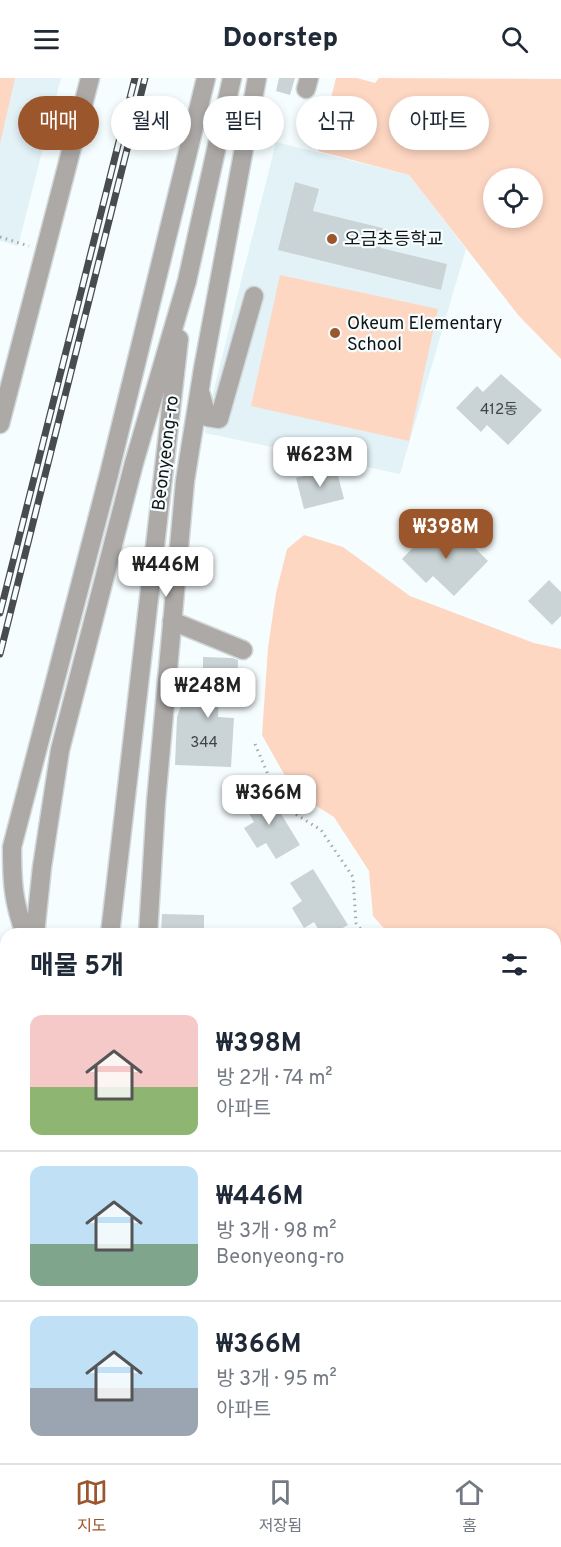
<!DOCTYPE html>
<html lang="ko">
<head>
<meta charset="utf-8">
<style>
	:root { --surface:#fff; --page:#f2f2f3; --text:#1f2937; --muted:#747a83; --line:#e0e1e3; --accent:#9c562c }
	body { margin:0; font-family:Overpass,"Noto Sans KR",sans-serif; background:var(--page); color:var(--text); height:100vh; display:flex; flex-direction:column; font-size:22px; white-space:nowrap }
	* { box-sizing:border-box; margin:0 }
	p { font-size:20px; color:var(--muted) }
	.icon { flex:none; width:33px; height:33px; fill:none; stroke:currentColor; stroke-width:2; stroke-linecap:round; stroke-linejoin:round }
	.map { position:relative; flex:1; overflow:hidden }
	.details { position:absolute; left:0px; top:850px; width:561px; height:536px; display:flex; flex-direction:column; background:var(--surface); border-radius:18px 18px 0 0; box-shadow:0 3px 9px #0003 }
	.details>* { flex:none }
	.banner { position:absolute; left:18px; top:18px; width:525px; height:54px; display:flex; gap:12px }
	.fabs { position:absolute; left:483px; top:90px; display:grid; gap:12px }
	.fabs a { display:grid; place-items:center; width:60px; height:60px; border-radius:50%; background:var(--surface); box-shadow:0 3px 9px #0003; font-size:30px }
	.price { position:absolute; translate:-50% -51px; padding:0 14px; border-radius:12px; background:#fff; color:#222; font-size:20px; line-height:39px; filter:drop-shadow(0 2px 3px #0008) }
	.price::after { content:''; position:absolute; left:50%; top:36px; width:18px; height:14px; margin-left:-9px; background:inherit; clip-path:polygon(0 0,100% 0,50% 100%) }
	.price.current { background:var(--accent); color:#fff }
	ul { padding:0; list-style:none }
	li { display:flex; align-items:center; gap:18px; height:150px; padding:0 30px }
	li+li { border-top:2px solid var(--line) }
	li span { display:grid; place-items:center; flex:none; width:168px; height:120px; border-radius:12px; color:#555 }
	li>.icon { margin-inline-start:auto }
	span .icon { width:72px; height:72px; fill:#fffc; stroke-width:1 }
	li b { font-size:26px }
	h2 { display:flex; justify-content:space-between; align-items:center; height:72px; padding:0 30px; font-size:26px }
	.pill { padding:0 21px; border-radius:27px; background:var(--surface); box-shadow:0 3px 9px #0003; font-size:21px; line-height:54px }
	.pill.current { background:var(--accent); color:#fff }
	header { display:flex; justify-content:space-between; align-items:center; height:78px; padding:0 30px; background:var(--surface); font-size:27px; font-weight:800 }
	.menu { display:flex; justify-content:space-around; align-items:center; height:84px; border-top:2px solid var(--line); background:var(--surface); font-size:16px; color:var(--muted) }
	.menu a { display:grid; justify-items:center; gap:3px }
	.menu .current { color:var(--accent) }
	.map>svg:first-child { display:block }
</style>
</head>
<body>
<header><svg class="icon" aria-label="menu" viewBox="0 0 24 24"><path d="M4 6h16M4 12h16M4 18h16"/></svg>Doorstep<svg class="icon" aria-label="search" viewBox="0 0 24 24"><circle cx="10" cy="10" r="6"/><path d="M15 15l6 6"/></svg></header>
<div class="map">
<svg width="561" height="1385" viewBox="0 0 561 1385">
	<rect width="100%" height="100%" fill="#f6fdff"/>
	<!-- built -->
	<g fill="#e2f2f7">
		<polygon points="0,0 61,0 18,168 0,163"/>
		<polygon points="276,64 409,97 466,171 400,396 205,355 207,339"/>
	</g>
	<!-- green -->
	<g fill="#fed7c3" fill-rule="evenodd">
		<polygon points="0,0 15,0 0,66"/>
		<path d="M 336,0 L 357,0 L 375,5 L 379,0 L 561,1 L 561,281 L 519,238 L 409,97 L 318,73 ZM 532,100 L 532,140 L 494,140 L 494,100 Z"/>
		<polygon points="280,197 438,231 409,363 251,328"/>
		<polygon points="304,457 343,469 410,518 534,565 561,571 561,1132 555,1122 555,856 389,856 373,838 369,793 334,739 294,714 262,657 268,570 276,515 287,471"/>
		<polygon points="105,1380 356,1380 359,1385 105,1385"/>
	</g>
	<!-- building -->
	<g fill="#cad3d5">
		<polygon points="279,0 295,0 290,17 276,13"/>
		<polygon points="295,104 319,111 313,133 386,151 381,170 447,186 441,212 278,172"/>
		<polygon points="501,296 542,332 508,367 487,347 481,354 456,330 477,308 483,314"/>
		<polygon points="336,390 344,421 304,431 296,400"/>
		<polygon points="447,447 467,466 469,464 488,483 454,518 433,498 426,505 402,481 423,459 429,465"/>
		<polygon points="549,502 561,514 561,538 552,547 528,523"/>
		<polygon points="203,579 232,580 238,582 237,612 219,612 218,639 234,640 231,689 175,687 177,639 181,628 196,624 196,619 203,620"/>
		<polygon points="266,711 300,767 276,781 266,765 257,770 244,750 254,744 243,725"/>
		<polygon points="313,791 348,847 332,856 321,856 314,844 304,850 292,830 302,823 290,805"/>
		<polygon points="162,836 204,837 204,856 161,856"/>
	</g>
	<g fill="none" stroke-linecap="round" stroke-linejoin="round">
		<defs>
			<g id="minor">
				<polyline points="306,11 309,0"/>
				<polyline points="201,317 207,339 219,341 254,218"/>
				<polyline points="0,346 90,0"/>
				<polyline points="172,543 243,572"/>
				<path d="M 25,856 C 13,823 12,804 12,769 L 109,396 L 206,0"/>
				<polyline points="35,856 42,789 60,672 134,385 187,203 232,0"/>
				<polyline points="110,856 179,261"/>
				<polyline points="148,856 156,724 185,403 203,291 257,0"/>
				<polyline points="0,1301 6,1201"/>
				<polyline points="399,1380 401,1385"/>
				<polyline points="74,1385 74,1380"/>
			</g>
		</defs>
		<!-- minor casing -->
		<use href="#minor" stroke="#d1d8da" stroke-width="21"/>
		<!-- path -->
		<g stroke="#a3a9aa" stroke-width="3" stroke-dasharray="1.5 4.5" stroke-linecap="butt">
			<polyline points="0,159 29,168"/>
			<polyline points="255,666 281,727 321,752 353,799 356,845 364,856"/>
			<polyline points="555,1153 561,1163"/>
		</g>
		<!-- minor -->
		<use href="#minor" stroke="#aca9a7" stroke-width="18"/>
		<defs>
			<g id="rail">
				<polyline points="0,535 135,0"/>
				<polyline points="0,576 145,0"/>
			</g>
		</defs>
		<!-- rail casing -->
		<use href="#rail" stroke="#484c4d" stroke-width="7"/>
		<!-- rail -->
		<use href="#rail" stroke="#f6fdff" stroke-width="4.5" stroke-dasharray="14" stroke-linecap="butt"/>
	</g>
	<!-- markers -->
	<g fill="#9c562c" stroke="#f6fdff" stroke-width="2">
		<circle cx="332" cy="161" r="6"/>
		<circle cx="335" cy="255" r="6"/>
	</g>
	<g text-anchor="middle" stroke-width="4.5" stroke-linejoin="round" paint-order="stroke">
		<!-- number labels -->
		<g font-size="15" fill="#3f4445">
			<text x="499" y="336">412동</text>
			<text x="204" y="669">344</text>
		</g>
		<!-- poi labels -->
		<g font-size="18" fill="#111415" stroke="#f6fdff" text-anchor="start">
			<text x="344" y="167">오금초등학교</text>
			<text x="347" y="251">Okeum Elementary<tspan x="347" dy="21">School</tspan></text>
		</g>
		<!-- street labels -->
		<g font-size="18" fill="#111415" stroke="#f6fdff">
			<text transform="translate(165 375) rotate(-83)" y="6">Beonyeong-ro</text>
		</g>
	</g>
</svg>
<div class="fabs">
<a><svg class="icon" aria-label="locate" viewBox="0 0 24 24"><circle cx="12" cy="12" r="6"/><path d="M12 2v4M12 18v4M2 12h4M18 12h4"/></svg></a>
</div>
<b class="price" style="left:320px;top:410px">₩623M</b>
<b class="price current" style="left:446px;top:482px">₩398M</b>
<b class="price" style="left:166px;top:520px">₩446M</b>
<b class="price" style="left:208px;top:641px">₩248M</b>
<b class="price" style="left:269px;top:748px">₩366M</b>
<div class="banner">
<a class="pill current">매매</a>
<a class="pill">월세</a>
<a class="pill">필터</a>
<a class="pill">신규</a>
<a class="pill">아파트</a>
</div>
<section class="details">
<h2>매물 5개<svg class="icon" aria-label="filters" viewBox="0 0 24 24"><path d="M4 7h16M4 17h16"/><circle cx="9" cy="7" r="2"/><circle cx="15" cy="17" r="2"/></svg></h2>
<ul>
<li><span style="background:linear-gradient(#f6c9c9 60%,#8fb573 0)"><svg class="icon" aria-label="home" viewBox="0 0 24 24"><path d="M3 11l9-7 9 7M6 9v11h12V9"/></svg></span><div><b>₩398M</b><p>방 2개 · 74 m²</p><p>아파트</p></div></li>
<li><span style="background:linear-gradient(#bfe0f5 65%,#7fa58c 0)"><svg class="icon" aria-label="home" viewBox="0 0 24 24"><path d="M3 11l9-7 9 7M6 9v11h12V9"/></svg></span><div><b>₩446M</b><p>방 3개 · 98 m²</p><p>Beonyeong-ro</p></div></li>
<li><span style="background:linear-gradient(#bfe0f5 60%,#9aa5b1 0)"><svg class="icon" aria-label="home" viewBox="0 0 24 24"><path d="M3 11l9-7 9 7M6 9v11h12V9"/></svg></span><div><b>₩366M</b><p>방 3개 · 95 m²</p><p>아파트</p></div></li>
</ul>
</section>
</div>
<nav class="menu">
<a class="current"><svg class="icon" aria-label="map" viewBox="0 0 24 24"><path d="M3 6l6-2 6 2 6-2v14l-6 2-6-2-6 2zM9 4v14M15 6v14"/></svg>지도</a>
<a><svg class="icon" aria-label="saved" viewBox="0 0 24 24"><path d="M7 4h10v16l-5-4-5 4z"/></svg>저장됨</a>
<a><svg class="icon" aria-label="home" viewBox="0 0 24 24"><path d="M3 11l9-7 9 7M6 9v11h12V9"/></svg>홈</a>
</nav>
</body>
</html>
